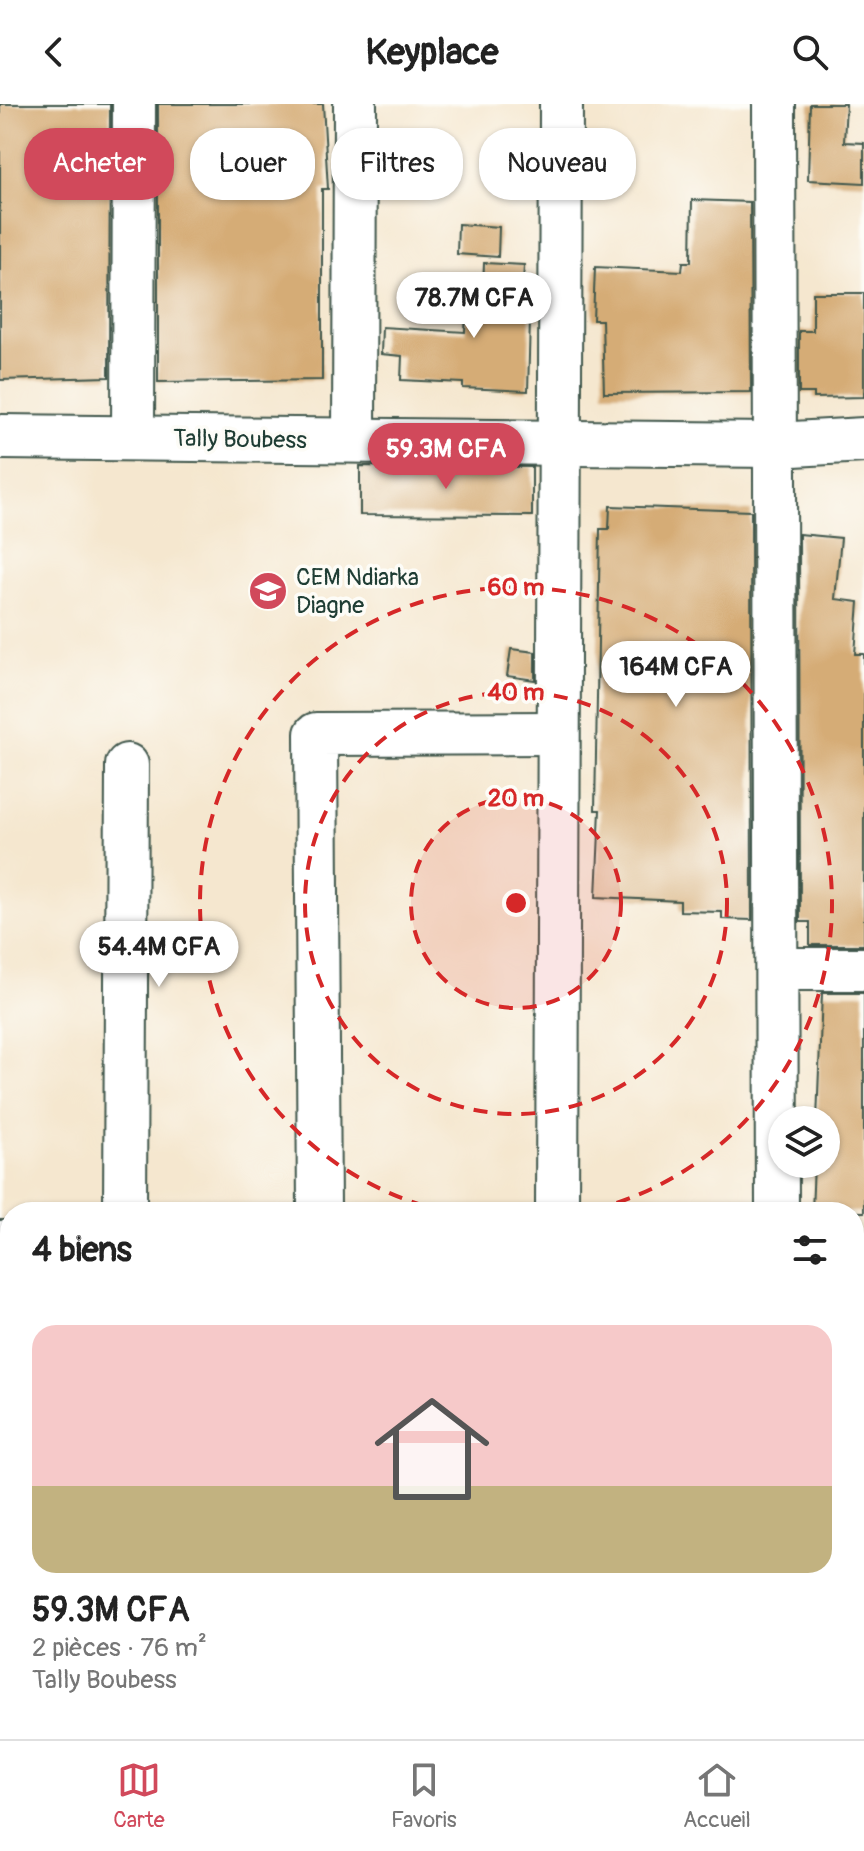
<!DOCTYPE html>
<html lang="fr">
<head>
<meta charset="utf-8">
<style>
	:root { --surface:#fff; --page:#f6f6f6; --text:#222; --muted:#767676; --line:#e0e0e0; --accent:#d1495b }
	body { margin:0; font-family:Pangolin,sans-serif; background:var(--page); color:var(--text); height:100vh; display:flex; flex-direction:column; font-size:30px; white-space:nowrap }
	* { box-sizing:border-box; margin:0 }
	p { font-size:26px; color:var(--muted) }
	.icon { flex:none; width:44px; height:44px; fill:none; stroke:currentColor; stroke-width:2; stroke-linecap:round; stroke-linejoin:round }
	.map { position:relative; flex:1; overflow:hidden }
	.details { position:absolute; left:0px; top:1098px; width:864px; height:538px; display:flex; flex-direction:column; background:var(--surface); border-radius:32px 32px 0 0; box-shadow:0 2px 6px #0004 }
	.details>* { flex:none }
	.banner { position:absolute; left:24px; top:24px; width:816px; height:72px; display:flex; gap:16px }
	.fabs { position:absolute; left:768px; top:1002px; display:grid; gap:16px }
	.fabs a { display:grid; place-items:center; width:72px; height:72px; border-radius:50%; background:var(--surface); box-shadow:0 2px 6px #0004; font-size:40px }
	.price { position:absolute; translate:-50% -68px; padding:0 18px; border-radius:28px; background:#fff; color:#222; font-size:26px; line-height:52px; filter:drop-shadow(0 2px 4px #0008) }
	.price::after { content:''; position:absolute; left:50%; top:48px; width:24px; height:18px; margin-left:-12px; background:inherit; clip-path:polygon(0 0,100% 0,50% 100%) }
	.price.current { background:var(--accent); color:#fff }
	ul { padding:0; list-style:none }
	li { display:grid; align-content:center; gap:16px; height:424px; padding:0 32px }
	li span { display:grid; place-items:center; height:248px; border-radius:24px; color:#555 }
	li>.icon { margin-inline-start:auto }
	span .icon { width:144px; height:144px; fill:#fffc; stroke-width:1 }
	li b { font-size:34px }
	h2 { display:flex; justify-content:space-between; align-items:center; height:96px; padding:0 32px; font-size:34px }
	.chip { padding:0 28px; border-radius:32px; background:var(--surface); box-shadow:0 2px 6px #0004; font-size:28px; line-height:72px }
	.chip.current { background:var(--accent); color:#fff }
	header { display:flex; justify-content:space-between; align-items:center; height:104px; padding:0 32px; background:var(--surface); font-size:36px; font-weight:700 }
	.tabs { display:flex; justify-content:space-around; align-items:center; height:112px; border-top:2px solid var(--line); background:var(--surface); font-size:22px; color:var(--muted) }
	.tabs a { display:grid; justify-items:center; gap:4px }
	.tabs .current { color:var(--accent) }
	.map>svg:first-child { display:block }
</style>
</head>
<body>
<header><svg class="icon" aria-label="back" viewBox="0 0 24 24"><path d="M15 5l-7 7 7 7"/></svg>Keyplace<svg class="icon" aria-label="search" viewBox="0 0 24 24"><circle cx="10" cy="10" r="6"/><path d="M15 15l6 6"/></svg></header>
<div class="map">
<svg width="864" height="1635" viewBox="0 0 864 1635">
	<rect width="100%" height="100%" fill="#fdfcf7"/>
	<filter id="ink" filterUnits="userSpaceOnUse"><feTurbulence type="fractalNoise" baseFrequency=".0125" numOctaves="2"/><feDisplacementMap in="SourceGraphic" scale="16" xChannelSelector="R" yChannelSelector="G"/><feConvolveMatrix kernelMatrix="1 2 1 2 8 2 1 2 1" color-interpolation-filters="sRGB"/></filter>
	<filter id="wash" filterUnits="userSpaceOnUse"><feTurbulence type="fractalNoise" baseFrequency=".006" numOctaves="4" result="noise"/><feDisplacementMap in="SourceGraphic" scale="32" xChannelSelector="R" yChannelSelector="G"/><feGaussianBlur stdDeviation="1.8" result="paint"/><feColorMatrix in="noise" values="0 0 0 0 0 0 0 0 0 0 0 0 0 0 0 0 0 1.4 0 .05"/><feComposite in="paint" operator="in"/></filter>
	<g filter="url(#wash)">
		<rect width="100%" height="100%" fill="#f5e7cf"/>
		<g id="blocks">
			<!-- building -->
			<g fill="#d5ac76">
				<polygon points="0,0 110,0 109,273 0,276"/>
				<polygon points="158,0 323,0 328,85 322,85 322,276 158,278"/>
				<polygon points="810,0 846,0 844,38 864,39 864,79 808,76"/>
				<polygon points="692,96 750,98 751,288 604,289 602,216 593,216 595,163 682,167 683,158 691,158"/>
				<polygon points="458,120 499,123 498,153 457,150"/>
				<polygon points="484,159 524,161 523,180 531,180 528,287 463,284 463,279 401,276 402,252 381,250 382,223 465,228 466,210 482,211"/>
				<polygon points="813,189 864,189 864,293 814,294 814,289 799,289 799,227 813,227"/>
				<polygon points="360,362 532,363 532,412 360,411"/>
				<polygon points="610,402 751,407 752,816 722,815 722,808 680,807 680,797 596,793 600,706 595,706 600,425 609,425"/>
				<polygon points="799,430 841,434 835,495 859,498 855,550 864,550 864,841 810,841 810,818 800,818"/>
				<polygon points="511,545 535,548 535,576 507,572"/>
				<polygon points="822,889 864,889 864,1108 812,1108 814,1060 826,1060 826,1016 817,1016"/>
			</g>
		</g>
	</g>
	<g filter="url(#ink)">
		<use href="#blocks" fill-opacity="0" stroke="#3f564b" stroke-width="2"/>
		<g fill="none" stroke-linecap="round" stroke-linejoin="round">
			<defs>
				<g id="street">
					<polyline points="774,0 777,1108"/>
					<polyline points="133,334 134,0"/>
					<polyline points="354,337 355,0"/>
					<polyline points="777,865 864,865"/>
					<polyline points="125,1108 127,661"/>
					<polyline points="319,1108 316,630 558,629"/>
					<polyline points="557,1108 561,0"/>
					<polyline points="0,1138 10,1138"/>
					<polyline points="0,1351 10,1351"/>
					<polyline points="854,1360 864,1360"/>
				</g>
				<g id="secondary">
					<polyline points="0,333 776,341 864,336"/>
					<polyline points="0,1616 10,1615"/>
					<polyline points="854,1617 864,1618"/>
				</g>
			</defs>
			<!-- street casing -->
			<use href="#street" stroke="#3f564b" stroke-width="46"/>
			<!-- secondary casing -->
			<use href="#secondary" stroke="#3f564b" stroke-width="48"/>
			<!-- street -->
			<use href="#street" stroke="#fff" stroke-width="42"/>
			<!-- secondary -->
			<use href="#secondary" stroke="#fff" stroke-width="44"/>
		</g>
	</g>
	<!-- distance rings -->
	<circle cx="516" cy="799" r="105" fill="#d62828" fill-opacity=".12"/>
	<g fill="none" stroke="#d62828" stroke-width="4" stroke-dasharray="14 10">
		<circle cx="516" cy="799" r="105"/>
		<circle cx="516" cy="799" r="211"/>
		<path d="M448 1108A316 316 0 1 1 584 1108"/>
	</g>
	<!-- icons -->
	<defs>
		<symbol id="school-disc" viewBox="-11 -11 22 22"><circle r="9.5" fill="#d1495b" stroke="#fdfcf7"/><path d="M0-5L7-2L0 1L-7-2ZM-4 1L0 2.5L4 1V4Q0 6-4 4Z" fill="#fff"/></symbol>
	</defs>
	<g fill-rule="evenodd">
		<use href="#school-disc" x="246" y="465" width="44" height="44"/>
	</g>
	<g text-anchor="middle" stroke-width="7" stroke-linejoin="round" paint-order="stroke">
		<!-- street labels -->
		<g font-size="24" fill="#1f3d34" stroke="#fdfcf7">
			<text transform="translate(240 335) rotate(1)" y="8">Tally Boubess</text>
		</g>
		<!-- poi labels -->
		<g font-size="24" fill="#1f3d34" stroke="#fdfcf7" text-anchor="start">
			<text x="296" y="481">CEM Ndiarka<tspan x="296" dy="28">Diagne</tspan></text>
		</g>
	</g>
	<circle cx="516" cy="799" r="12" fill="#d62828" stroke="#fdfcf7" stroke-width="4"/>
	<g font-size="24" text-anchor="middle" font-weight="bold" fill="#d62828" stroke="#fdfcf7" stroke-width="7" stroke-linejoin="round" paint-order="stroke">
		<text x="516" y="491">60 m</text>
		<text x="516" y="596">40 m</text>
		<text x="516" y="702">20 m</text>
	</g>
</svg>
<div class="fabs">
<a><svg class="icon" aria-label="layers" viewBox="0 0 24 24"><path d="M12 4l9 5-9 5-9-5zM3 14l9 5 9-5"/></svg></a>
</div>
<b class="price" style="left:474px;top:236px">78.7M CFA</b>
<b class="price current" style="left:446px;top:387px">59.3M CFA</b>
<b class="price" style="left:676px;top:605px">164M CFA</b>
<b class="price" style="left:159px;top:885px">54.4M CFA</b>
<div class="banner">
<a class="chip current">Acheter</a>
<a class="chip">Louer</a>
<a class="chip">Filtres</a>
<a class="chip">Nouveau</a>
</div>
<section class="details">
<h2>4 biens<svg class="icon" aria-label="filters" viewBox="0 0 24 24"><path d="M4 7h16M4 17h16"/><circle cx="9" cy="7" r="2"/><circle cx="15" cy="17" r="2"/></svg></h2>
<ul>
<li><span style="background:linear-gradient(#f6c9c9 65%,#c2b280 0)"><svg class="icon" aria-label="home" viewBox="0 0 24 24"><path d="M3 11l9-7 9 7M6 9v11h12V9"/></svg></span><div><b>59.3M CFA</b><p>2 pièces · 76 m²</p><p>Tally Boubess</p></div></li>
</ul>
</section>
</div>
<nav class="tabs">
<a class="current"><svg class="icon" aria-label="map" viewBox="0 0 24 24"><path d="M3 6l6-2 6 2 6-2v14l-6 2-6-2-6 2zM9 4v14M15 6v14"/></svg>Carte</a>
<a><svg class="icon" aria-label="saved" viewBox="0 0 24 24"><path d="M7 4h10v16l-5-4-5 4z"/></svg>Favoris</a>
<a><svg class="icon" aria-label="home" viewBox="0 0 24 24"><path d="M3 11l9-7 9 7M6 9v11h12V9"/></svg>Accueil</a>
</nav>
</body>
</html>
